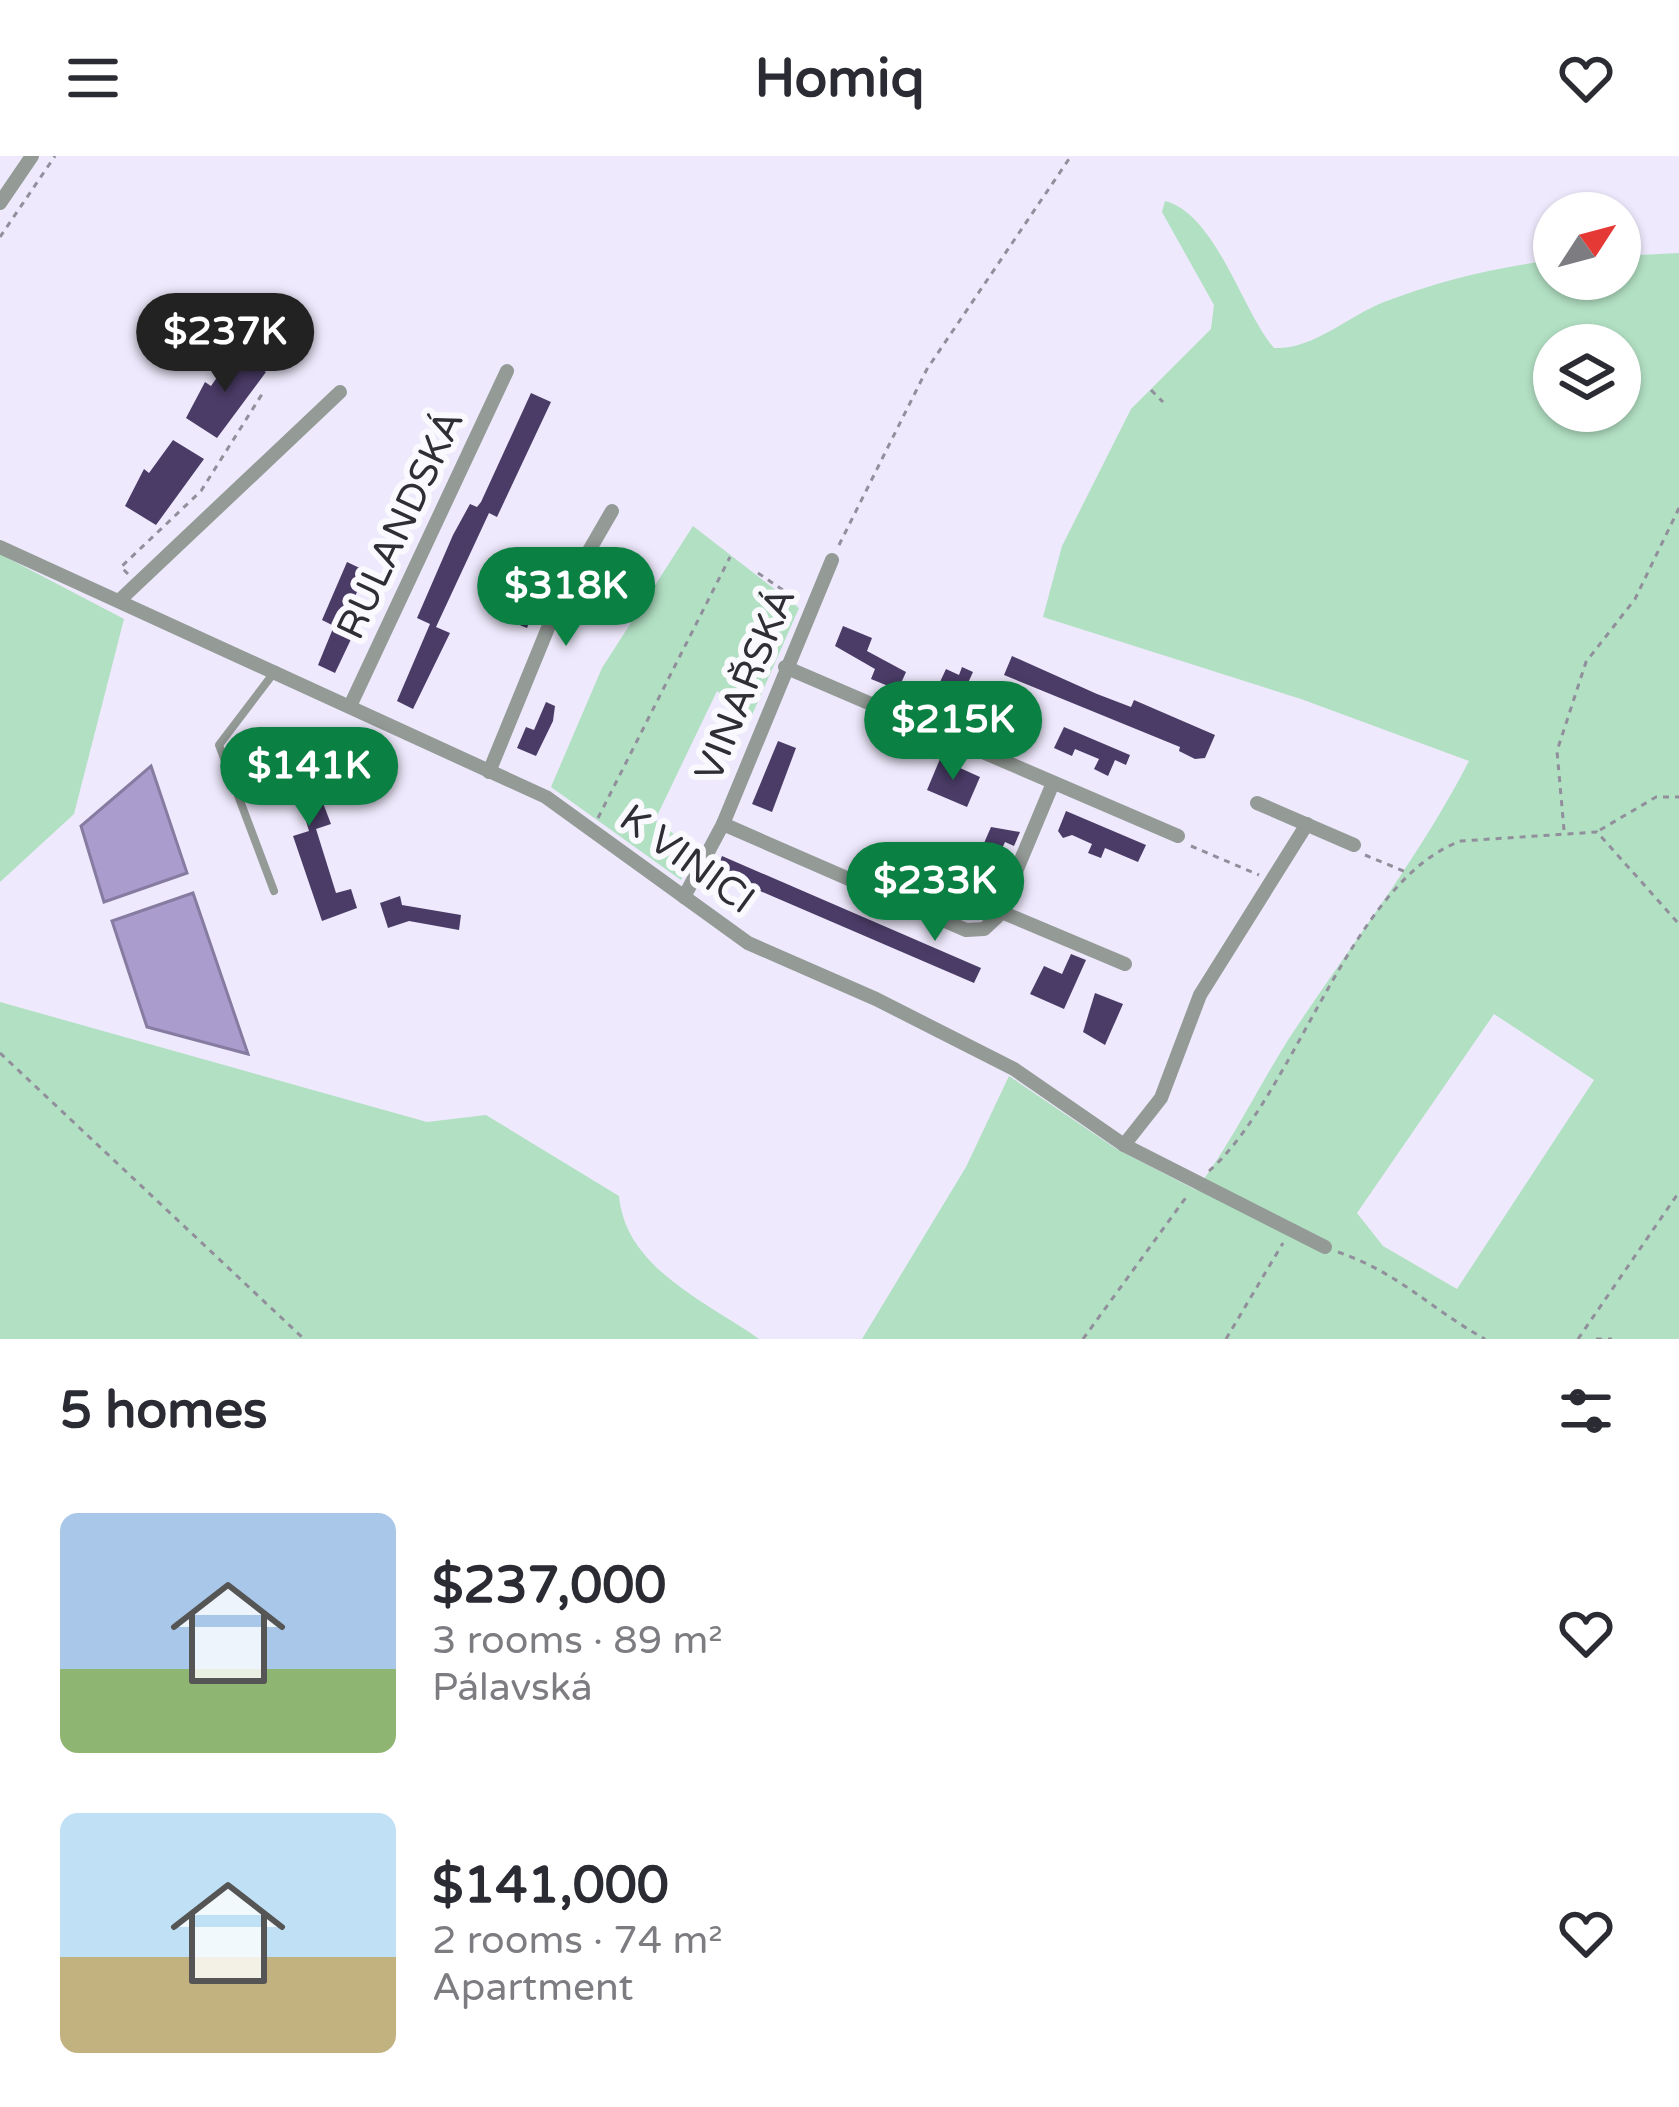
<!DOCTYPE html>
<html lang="en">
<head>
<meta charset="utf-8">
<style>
	:root { --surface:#fff; --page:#f2f2f3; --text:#2b2b33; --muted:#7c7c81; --accent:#0b8043 }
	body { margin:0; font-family:"Varela Round",sans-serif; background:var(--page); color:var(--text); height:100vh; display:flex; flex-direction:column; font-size:45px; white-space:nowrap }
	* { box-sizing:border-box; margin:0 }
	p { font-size:39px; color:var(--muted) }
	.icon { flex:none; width:66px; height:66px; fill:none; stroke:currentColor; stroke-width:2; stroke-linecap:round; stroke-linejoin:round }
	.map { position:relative; height:1183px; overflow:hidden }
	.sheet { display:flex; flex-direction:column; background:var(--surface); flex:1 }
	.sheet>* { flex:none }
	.needle { width:78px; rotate:54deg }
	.fabs { position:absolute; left:1533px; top:36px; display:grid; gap:24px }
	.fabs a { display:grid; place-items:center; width:108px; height:108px; border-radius:50%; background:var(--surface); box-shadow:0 3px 9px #0004; font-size:60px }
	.price { position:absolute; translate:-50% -102px; padding:0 27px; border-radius:42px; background:var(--accent); color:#fff; font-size:39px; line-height:78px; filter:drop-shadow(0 3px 6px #0008) }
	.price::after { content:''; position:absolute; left:50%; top:72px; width:36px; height:27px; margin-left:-18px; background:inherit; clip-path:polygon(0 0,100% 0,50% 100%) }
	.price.on { background:#222; color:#fff }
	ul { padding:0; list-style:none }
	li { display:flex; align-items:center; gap:36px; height:300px; padding:0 60px }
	li span { display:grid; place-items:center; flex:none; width:336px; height:240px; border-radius:18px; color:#555 }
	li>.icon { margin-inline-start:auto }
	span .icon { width:144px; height:144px; fill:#fffc; stroke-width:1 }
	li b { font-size:51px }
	h2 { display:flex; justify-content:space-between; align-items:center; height:144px; padding:0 60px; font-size:51px }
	header { display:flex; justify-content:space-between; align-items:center; height:156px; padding:0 60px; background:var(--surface); font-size:54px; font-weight:800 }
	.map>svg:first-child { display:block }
</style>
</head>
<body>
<header><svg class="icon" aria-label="menu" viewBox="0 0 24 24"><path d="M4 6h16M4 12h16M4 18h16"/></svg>Homiq<svg class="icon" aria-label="heart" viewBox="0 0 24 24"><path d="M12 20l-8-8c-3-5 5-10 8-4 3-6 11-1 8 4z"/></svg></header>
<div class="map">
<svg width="1679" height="1183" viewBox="0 0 1679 1183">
	<rect width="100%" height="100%" fill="#eee9fc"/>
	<!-- green -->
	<g fill="#b2e0c3" fill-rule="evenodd">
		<path d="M 1165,45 C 1216,58 1242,155 1274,192 C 1313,194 1348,160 1384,146 C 1439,125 1496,111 1554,104 L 1554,123 L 1620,123 L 1620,100 L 1679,97 L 1679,1183 L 862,1183 L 966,1011 L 1009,920 L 1115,992 L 1196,1034 C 1232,986 1256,935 1288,884 C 1349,791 1418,704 1469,605 L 1301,543 L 1043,461 L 1062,390 L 1131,253 L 1211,173 L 1214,149 L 1162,56 ZM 1554,189 L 1620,189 L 1620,255 L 1554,255 ZM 1494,858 L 1594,924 L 1457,1133 L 1383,1090 L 1357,1057 Z"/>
		<polygon points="693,370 799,452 752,559 717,535 655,664 694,693 681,724 551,631 602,512"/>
		<polygon points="0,398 124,463 74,658 0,726"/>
		<path d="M 0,846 L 427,966 L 486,959 L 619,1040 C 626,1113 706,1145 759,1183 L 0,1183 Z"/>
	</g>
	<!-- water -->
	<g fill="#ab9cce" stroke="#867ba0" stroke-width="3">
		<polygon points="151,610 187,717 104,746 81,670"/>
		<polygon points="193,737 248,898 147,871 112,765"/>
	</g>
	<!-- building -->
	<g fill="#4a3c67">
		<polygon points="234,197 266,216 217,282 186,262 205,226 211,230"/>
		<polygon points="531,237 551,246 497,361 489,357 436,471 450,477 413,553 397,545 430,468 417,462 453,379 470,348 477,351 481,346"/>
		<polygon points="173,284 204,303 156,369 125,350 144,313 149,317"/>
		<polygon points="347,406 366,415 341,473 353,479 335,517 318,509 334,470 322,464"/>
		<polygon points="504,427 540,440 527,472 504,463 511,446 498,441"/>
		<polygon points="843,470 872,482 867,495 906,516 898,534 871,523 875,513 835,490"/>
		<polygon points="1012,500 1097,538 1131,551 1134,544 1215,579 1205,602 1195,603 1179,595 1180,591 1004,519"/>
		<polygon points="962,511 973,516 963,538 955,535 950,546 934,539 946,513 959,519"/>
		<polygon points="546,546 555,550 553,565 536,600 517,592 526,571 534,574"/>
		<polygon points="1064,571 1130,599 1126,609 1115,604 1108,620 1094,613 1099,603 1075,593 1072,600 1054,592"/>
		<polygon points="778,585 796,592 772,656 752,648"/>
		<polygon points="300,587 331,668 316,673 336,737 351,733 357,752 322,765 293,680 309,675 295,630 285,633 282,624 262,630 256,610 285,600 282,592"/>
		<polygon points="940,603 980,621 967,651 927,634"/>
		<polygon points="1066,655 1146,689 1138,706 1105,692 1101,702 1088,697 1092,688 1072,679 1063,682 1058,675"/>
		<polygon points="991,671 1020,676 1014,690 1005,686 994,710 983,705 986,697 981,694"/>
		<polygon points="722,700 981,812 974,827 716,716"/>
		<polygon points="400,740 402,749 461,759 459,774 409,765 388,772 380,747"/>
		<polygon points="1071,798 1086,804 1064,853 1030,838 1044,810 1062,818"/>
		<polygon points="1095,837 1123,848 1105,889 1083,876"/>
	</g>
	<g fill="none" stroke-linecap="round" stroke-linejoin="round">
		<!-- path -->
		<g stroke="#928f9c" stroke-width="3" stroke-dasharray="6 6" stroke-linecap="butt">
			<polyline points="0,81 55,0"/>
			<polyline points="1151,234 1163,246"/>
			<polyline points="839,389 927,213 1071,0"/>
			<polyline points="758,417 799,445"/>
			<polyline points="128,418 121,411 201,335 264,235"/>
			<polyline points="598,662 730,401"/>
			<polyline points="1564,674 1557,595 1586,506 1635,443 1679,352"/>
			<polyline points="1600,674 1656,641 1679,641"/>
			<polyline points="1191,690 1259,719"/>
			<polyline points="1365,699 1406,716"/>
			<polyline points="0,897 304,1183"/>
			<path d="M 1209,1015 C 1295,939 1351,724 1461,685 L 1597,676 L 1679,768"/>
			<path d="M 1338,1096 C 1401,1118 1429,1152 1485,1183"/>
			<polyline points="1083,1183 1187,1040"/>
			<polyline points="1226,1183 1283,1087"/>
			<polyline points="1578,1183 1679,1036"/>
			<polyline points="1596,1183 1612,1183"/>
		</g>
		<!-- service -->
		<polyline stroke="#949b97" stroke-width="8" points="274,735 219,589 276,514"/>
		<!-- minor -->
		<g stroke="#949b97" stroke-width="14">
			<polyline points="0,47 32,0"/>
			<polyline points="0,391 546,641 748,787 876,843 1014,913 1124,989 1325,1091"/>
			<polyline points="122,442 340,236"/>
			<polyline points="785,511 1178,680"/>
			<polyline points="351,548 507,215"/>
			<polyline points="489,616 557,450 612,355"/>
			<polyline points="1257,647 1354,689"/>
			<polyline points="723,668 966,774 984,773 997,761 1053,627"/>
			<polyline points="684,741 723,668 832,404"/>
			<polyline points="999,755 1125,808"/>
			<polyline points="1124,989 1161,942 1200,839 1307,668"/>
		</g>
	</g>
	<g text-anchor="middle" stroke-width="12" stroke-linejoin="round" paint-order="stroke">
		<!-- street labels -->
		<g font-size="39" fill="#302e35" stroke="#faf9fd">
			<text transform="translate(399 368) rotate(-65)" y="14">RULANDSKÁ</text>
			<text transform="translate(744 528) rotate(-68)" y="14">VINAŘSKÁ</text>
			<text transform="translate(688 702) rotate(36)" y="14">K VINICI</text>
		</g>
	</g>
</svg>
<div class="fabs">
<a><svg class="needle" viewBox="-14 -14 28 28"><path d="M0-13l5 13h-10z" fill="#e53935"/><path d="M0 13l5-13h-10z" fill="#7c7c81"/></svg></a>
<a><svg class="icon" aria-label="layers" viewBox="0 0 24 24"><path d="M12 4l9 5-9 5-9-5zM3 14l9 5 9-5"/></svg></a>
</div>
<b class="price on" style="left:225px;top:239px">$237K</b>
<b class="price" style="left:566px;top:493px">$318K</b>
<b class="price" style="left:953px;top:627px">$215K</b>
<b class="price" style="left:309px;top:673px">$141K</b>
<b class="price" style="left:935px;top:788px">$233K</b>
</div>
<section class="sheet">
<h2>5 homes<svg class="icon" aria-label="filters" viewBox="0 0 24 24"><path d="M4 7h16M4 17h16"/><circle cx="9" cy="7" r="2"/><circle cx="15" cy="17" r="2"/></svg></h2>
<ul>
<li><span style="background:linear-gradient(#a9c7e8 65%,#8fb573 0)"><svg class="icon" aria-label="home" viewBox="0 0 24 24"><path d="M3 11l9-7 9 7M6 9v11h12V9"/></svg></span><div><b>$237,000</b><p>3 rooms · 89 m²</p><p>Pálavská</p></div><svg class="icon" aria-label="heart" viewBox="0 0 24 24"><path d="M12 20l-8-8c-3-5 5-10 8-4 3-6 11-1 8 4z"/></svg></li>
<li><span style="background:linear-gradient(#bfe0f5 60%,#c2b280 0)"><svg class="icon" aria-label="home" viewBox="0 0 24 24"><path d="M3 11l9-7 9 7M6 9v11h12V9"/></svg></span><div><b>$141,000</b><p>2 rooms · 74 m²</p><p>Apartment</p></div><svg class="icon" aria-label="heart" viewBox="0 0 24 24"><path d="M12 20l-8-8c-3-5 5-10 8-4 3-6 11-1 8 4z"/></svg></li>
</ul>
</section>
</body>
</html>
